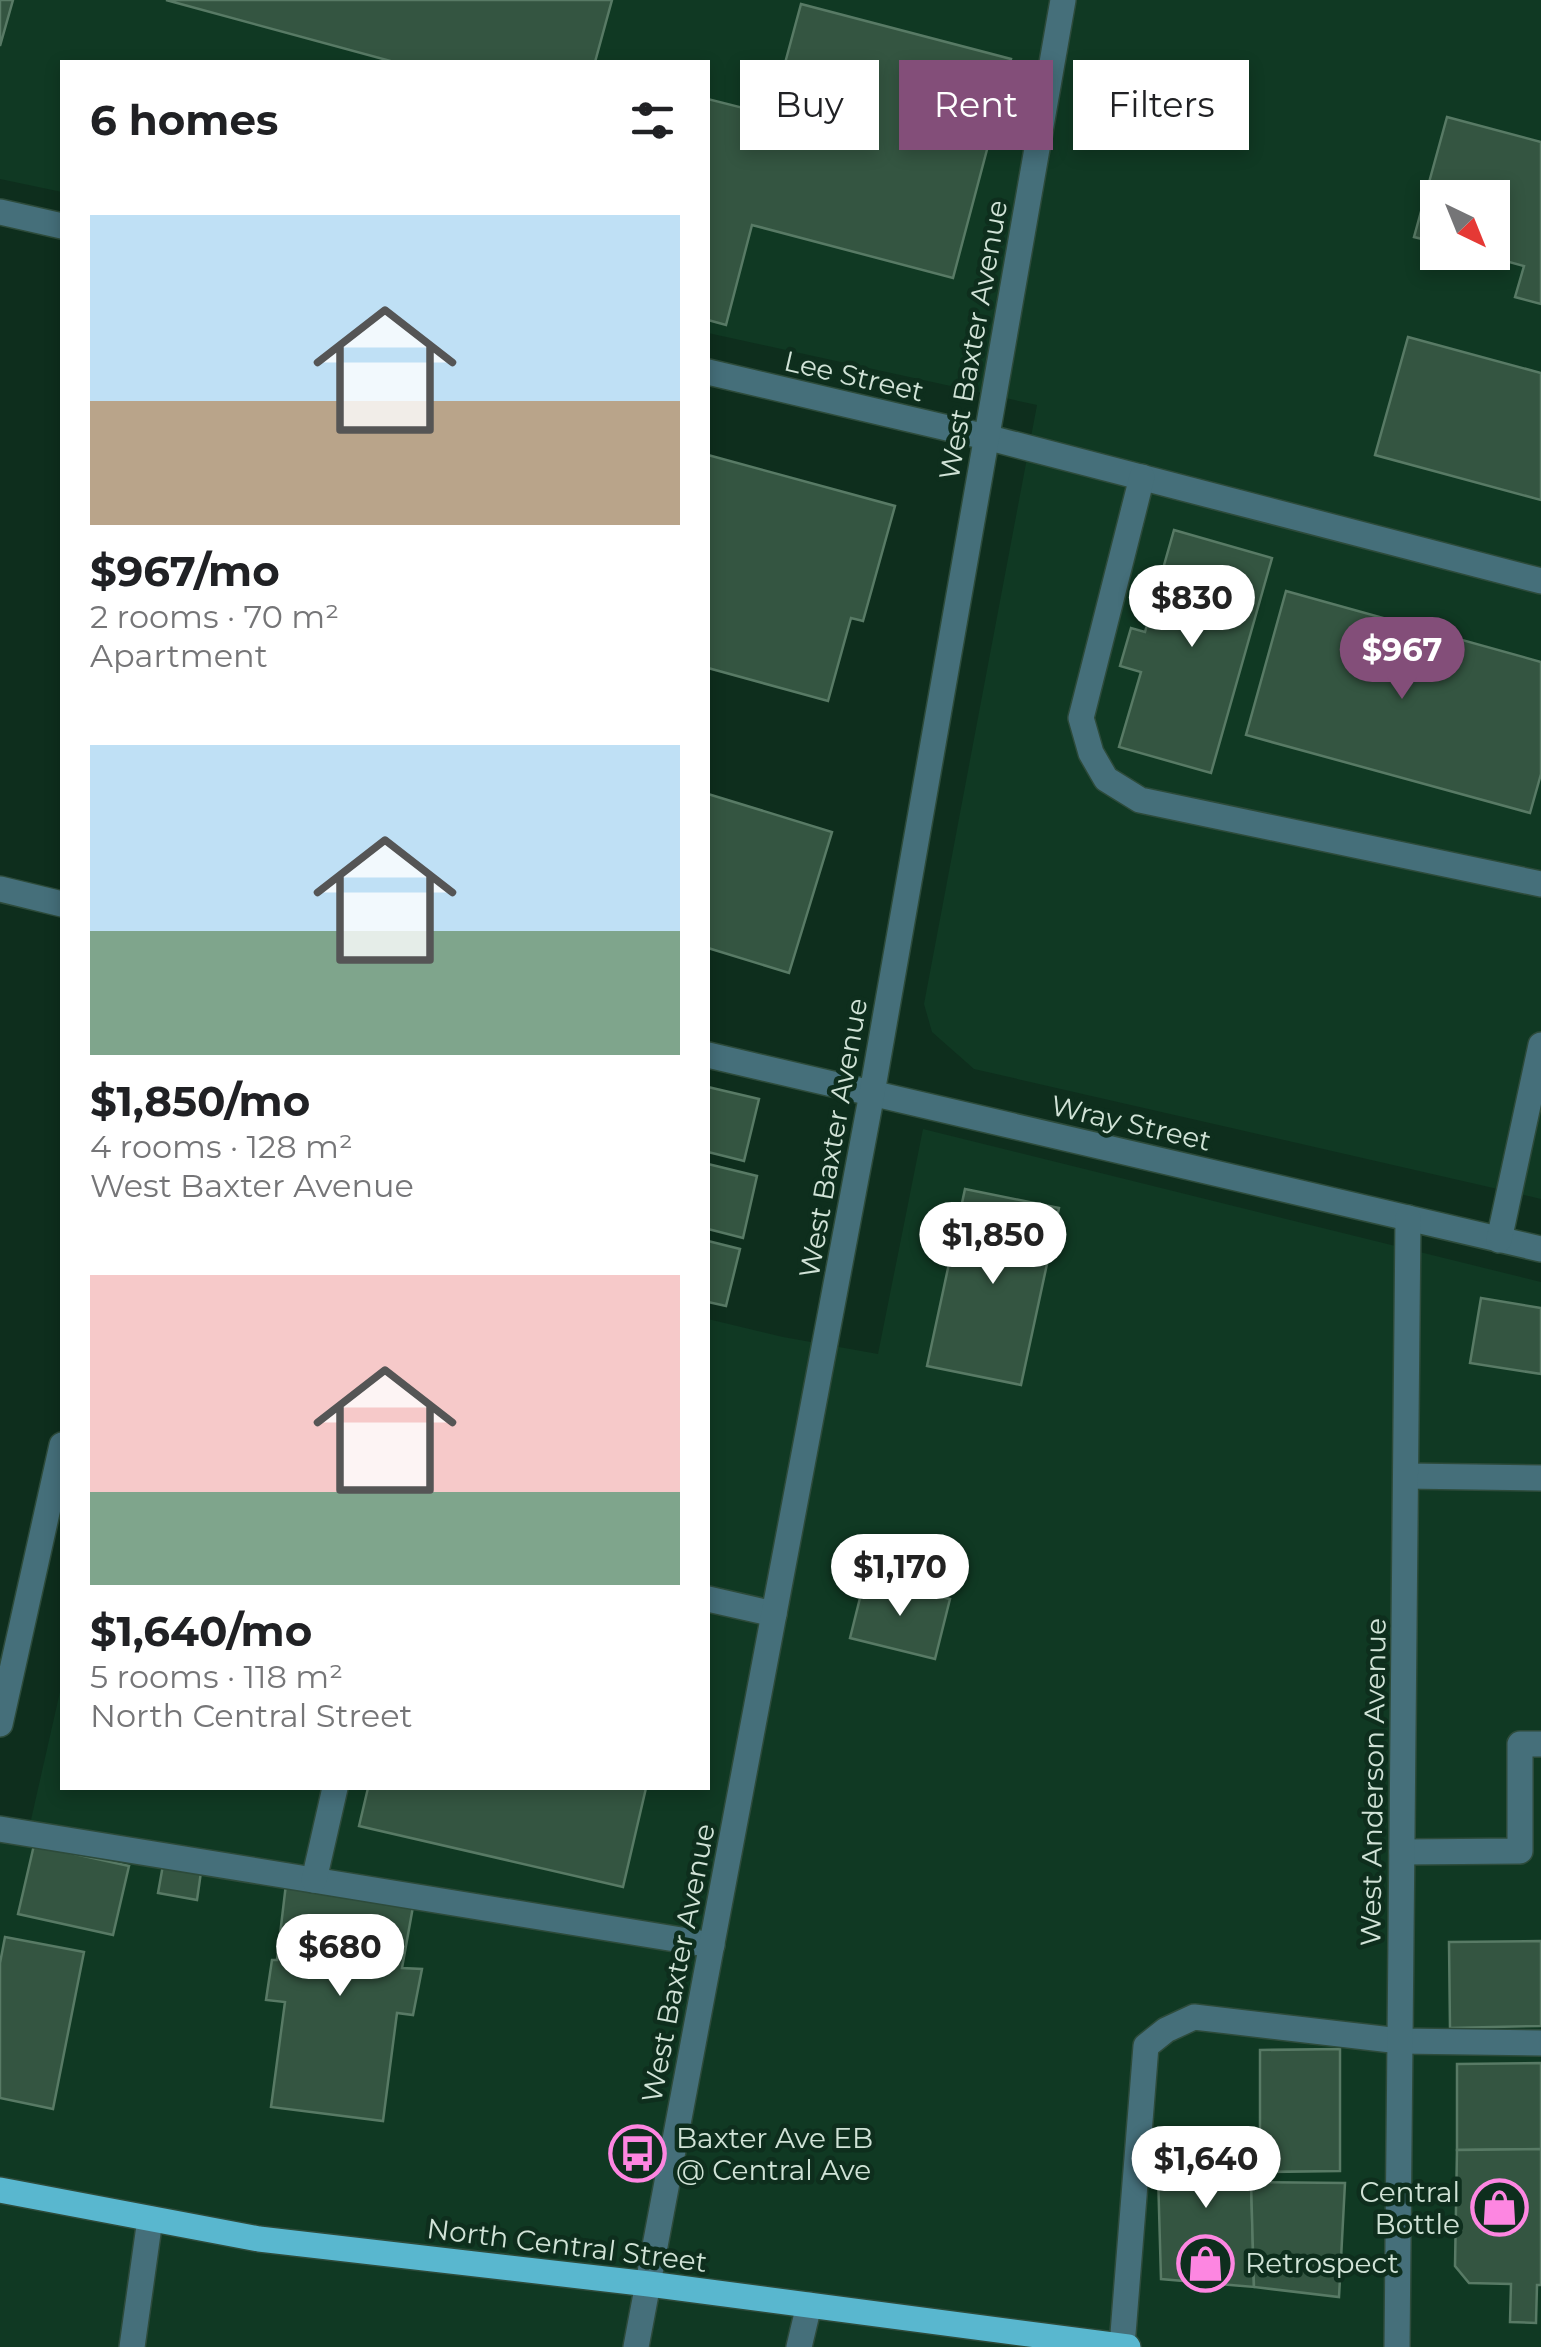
<!DOCTYPE html>
<html lang="en">
<head>
<meta charset="utf-8">
<style>
	:root { --surface:#fff; --page:#f6f6f6; --text:#202124; --muted:#757577; --accent:#834e79 }
	body { margin:0; font-family:Montserrat,sans-serif; background:var(--page); color:var(--text); height:100vh; display:flex; flex-direction:column; font-size:38px; white-space:nowrap }
	* { box-sizing:border-box; margin:0 }
	p { font-size:32px; color:var(--muted) }
	.icon { flex:none; width:55px; height:55px; fill:none; stroke:currentColor; stroke-width:2; stroke-linecap:round; stroke-linejoin:round }
	.map { position:relative; flex:1; overflow:hidden }
	.drawer { position:absolute; left:60px; top:60px; width:650px; height:1730px; display:flex; flex-direction:column; background:var(--surface); border-radius:0px; box-shadow:0 5px 15px #0003 }
	.drawer>* { flex:none }
	.hud { position:absolute; left:740px; top:60px; width:650px; height:90px; display:flex; gap:20px }
	.needle { width:65px; rotate:137deg }
	.buttons { position:absolute; left:1420px; top:180px; display:grid; gap:20px }
	.buttons a { display:grid; place-items:center; width:90px; height:90px; border-radius:0px; background:var(--surface); box-shadow:0 5px 15px #0003; font-size:50px }
	.price { position:absolute; translate:-50% -85px; padding:0 22px; border-radius:35px; background:#fff; color:#222; font-size:32px; line-height:65px; filter:drop-shadow(0 2px 5px #0008) }
	.price::after { content:''; position:absolute; left:50%; top:60px; width:30px; height:22px; margin-left:-15px; background:inherit; clip-path:polygon(0 0,100% 0,50% 100%) }
	.price.selected { background:var(--accent); color:#fff }
	ul { padding:0; list-style:none }
	li { display:grid; align-content:center; gap:20px; height:530px; padding:0 30px }
	li span { display:grid; place-items:center; height:310px; border-radius:0px; color:#555 }
	li>.icon { margin-inline-start:auto }
	span .icon { width:180px; height:180px; fill:#fffc; stroke-width:1 }
	li b { font-size:42px }
	h2 { display:flex; justify-content:space-between; align-items:center; height:120px; padding:0 30px; font-size:42px }
	.chip { padding:0 35px; border-radius:0px; background:var(--surface); box-shadow:0 5px 15px #0003; font-size:35px; line-height:90px }
	.chip.selected { background:var(--accent); color:#fff }
	.map>svg:first-child { display:block }
</style>
</head>
<body>
<div class="map">
<svg width="1541" height="2347" viewBox="0 0 1541 2347">
	<rect width="100%" height="100%" fill="#0e2e1d"/>
	<!-- built -->
	<g fill="#103923" fill-rule="evenodd">
		<path d="M 0,0 L 1541,0 L 1541,1199 L 974,1069 L 932,1032 L 924,1004 L 1037,405 L 708,333 L 708,62 L 62,62 L 62,192 L 0,179 ZM 1438,198 L 1492,198 L 1492,252 L 1438,252 Z"/>
		<polygon points="923,1129 1541,1282 1541,2347 0,2347 0,1832 28,1833 62,1683 62,1788 708,1788 708,1319 783,1337 878,1354"/>
	</g>
	<!-- building -->
	<g fill="#345541" stroke="#587a65" stroke-width="2.5">
		<polygon points="0,0 13,0 0,46"/>
		<polygon points="166,0 612,0 595,62 394,62"/>
		<polygon points="801,4 1011,59 953,278 752,225 726,325 708,320 708,99 771,115"/>
		<polygon points="1447,117 1541,142 1541,304 1515,297 1524,266 1473,252 1492,252 1492,198 1438,198 1438,243 1414,237"/>
		<polygon points="1408,337 1541,373 1541,500 1375,455"/>
		<polygon points="708,455 895,506 863,621 851,618 828,701 708,668"/>
		<polygon points="1174,530 1272,558 1211,773 1119,747 1141,672 1120,666 1131,628 1145,632"/>
		<polygon points="1286,591 1541,662 1541,774 1530,813 1246,735"/>
		<polygon points="708,794 832,832 789,973 708,948"/>
		<polygon points="708,1087 759,1099 744,1161 708,1152"/>
		<polygon points="708,1164 757,1176 743,1238 708,1229"/>
		<polygon points="965,1189 1059,1208 1021,1385 927,1366"/>
		<polygon points="708,1241 740,1249 726,1306 708,1302"/>
		<polygon points="1481,1298 1541,1308 1541,1374 1470,1363"/>
		<polygon points="865,1578 950,1599 935,1659 850,1638"/>
		<polygon points="368,1788 646,1788 623,1887 359,1826"/>
		<polygon points="34,1845 129,1866 113,1935 18,1914"/>
		<polygon points="163,1865 201,1872 197,1900 158,1893"/>
		<polygon points="286,1884 414,1901 402,1968 422,1969 413,2015 397,2013 383,2121 271,2107 285,2002 266,2000 272,1960 277,1960"/>
		<polygon points="5,1937 84,1952 53,2109 0,2098 0,1963"/>
		<polygon points="1541,1941 1541,2026 1450,2028 1449,1942"/>
		<polygon points="1340,2049 1340,2171 1260,2172 1260,2050"/>
		<polygon points="1541,2063 1541,2149 1457,2150 1457,2064"/>
		<polygon points="1157,2139 1250,2141 1254,2287 1161,2279"/>
		<polygon points="1541,2149 1541,2285 1537,2285 1536,2323 1510,2322 1511,2284 1469,2283 1455,2266 1457,2150"/>
		<polygon points="1251,2182 1345,2183 1339,2297 1254,2287"/>
	</g>
	<g fill="none" stroke-linecap="round" stroke-linejoin="round">
		<defs>
			<g id="minor">
				<polyline points="0,212 62,226"/>
				<polyline points="708,372 986,437 1541,581"/>
				<polyline points="1142,477 1081,718 1091,753 1106,779 1140,800 1541,884"/>
				<polyline points="0,889 62,904"/>
				<polyline points="708,1055 1541,1249"/>
				<polyline points="1499,1240 1541,1045"/>
				<polyline points="1406,1476 1541,1478"/>
				<polyline points="708,1599 774,1614"/>
				<polyline points="0,1724 62,1445"/>
				<polyline points="0,1829 712,1945"/>
				<polyline points="1402,1852 1520,1851 1520,1744 1541,1744"/>
				<polyline points="314,1880 335,1788"/>
				<polyline points="1122,2346 1146,2046 1166,2030 1194,2017 1400,2041 1541,2043"/>
				<polyline points="132,2347 150,2219"/>
				<polyline points="636,2347 872,1093 1063,0"/>
				<polyline points="799,2347 809,2305"/>
				<polyline points="1397,2347 1408,1218"/>
			</g>
			<polyline id="major" points="0,2190 259,2239 649,2284 1128,2347"/>
		</defs>
		<!-- minor casing -->
		<use href="#minor" stroke="#2d4b3b" stroke-width="28"/>
		<!-- major casing -->
		<use href="#major" stroke="#2d4b3b" stroke-width="28"/>
		<!-- minor -->
		<use href="#minor" stroke="#456f7a" stroke-width="25"/>
		<!-- major -->
		<use href="#major" stroke="#59b7cf" stroke-width="25"/>
	</g>
	<!-- icons -->
	<defs>
		<symbol id="bus-ring" viewBox="-11 -11 22 22"><circle r="9.5" fill="#0e2e1d" stroke="#fd86e1" stroke-width="1.5"/><path d="M-5-6H5V4H4V6H2V4H-2V6H-4V4H-5ZM-3.5-4V0h7V-4ZM-3.5 1.2v1.5H-2V1.2ZM2 1.2v1.5H3.5V1.2Z" fill="#fd86e1"/></symbol>
		<symbol id="shop-ring" viewBox="-11 -11 22 22"><circle r="9.5" fill="#0e2e1d" stroke="#fd86e1" stroke-width="1.5"/><path d="M-5-2.5h2.3a2.7 3.5 0 0 1 5.4 0H5L5.5 6h-11ZM-1.5-2.5h3a1.5 2.3 0 0 0-3 0Z" fill="#fd86e1"/></symbol>
	</defs>
	<g fill-rule="evenodd">
		<use href="#bus-ring" x="606" y="2122" width="63" height="63"/>
		<use href="#shop-ring" x="1468" y="2176" width="63" height="63"/>
		<use href="#shop-ring" x="1174" y="2232" width="63" height="63"/>
	</g>
	<g text-anchor="middle" stroke-width="9" stroke-linejoin="round" paint-order="stroke">
		<!-- street labels -->
		<g font-size="28" fill="#d1e3d7" stroke="#0e2e1d">
			<text transform="translate(973 340) rotate(-80)" y="10">West Baxter Avenue</text>
			<text transform="translate(854 376) rotate(13)" y="10">Lee Street</text>
			<text transform="translate(1131 1123) rotate(13)" y="10">Wray Street</text>
			<text transform="translate(833 1138) rotate(-80)" y="10">West Baxter Avenue</text>
			<text transform="translate(1373 1782) rotate(-89)" y="10">West Anderson Avenue</text>
			<text transform="translate(678 1963) rotate(-79)" y="10">West Baxter Avenue</text>
			<text transform="translate(567 2245) rotate(7)" y="10">North Central Street</text>
		</g>
		<!-- poi labels -->
		<g font-size="28" fill="#d1e3d7" stroke="#0e2e1d" text-anchor="start">
			<text x="676" y="2148">Baxter Ave EB<tspan x="676" dy="32">@ Central Ave</tspan></text>
			<text x="1460" y="2202" text-anchor="end">Central<tspan x="1460" dy="32">Bottle</tspan></text>
			<text x="1245" y="2273">Retrospect</text>
		</g>
	</g>
</svg>
<div class="buttons">
<a><svg class="needle" viewBox="-14 -14 28 28"><path d="M0-13l5 13h-10z" fill="#e53935"/><path d="M0 13l5-13h-10z" fill="#757577"/></svg></a>
</div>
<b class="price" style="left:1192px;top:650px">$830</b>
<b class="price selected" style="left:1402px;top:702px">$967</b>
<b class="price" style="left:993px;top:1287px">$1,850</b>
<b class="price" style="left:900px;top:1619px">$1,170</b>
<b class="price" style="left:340px;top:1999px">$680</b>
<b class="price" style="left:1206px;top:2211px">$1,640</b>
<div class="hud">
<a class="chip">Buy</a>
<a class="chip selected">Rent</a>
<a class="chip">Filters</a>
</div>
<section class="drawer">
<h2>6 homes<svg class="icon" aria-label="filters" viewBox="0 0 24 24"><path d="M4 7h16M4 17h16"/><circle cx="9" cy="7" r="2"/><circle cx="15" cy="17" r="2"/></svg></h2>
<ul>
<li><span style="background:linear-gradient(#bfe0f5 60%,#b9a48a 0)"><svg class="icon" aria-label="home" viewBox="0 0 24 24"><path d="M3 11l9-7 9 7M6 9v11h12V9"/></svg></span><div><b>$967/mo</b><p>2 rooms · 70 m²</p><p>Apartment</p></div></li>
<li><span style="background:linear-gradient(#bfe0f5 60%,#7fa58c 0)"><svg class="icon" aria-label="home" viewBox="0 0 24 24"><path d="M3 11l9-7 9 7M6 9v11h12V9"/></svg></span><div><b>$1,850/mo</b><p>4 rooms · 128 m²</p><p>West Baxter Avenue</p></div></li>
<li><span style="background:linear-gradient(#f6c9c9 70%,#7fa58c 0)"><svg class="icon" aria-label="home" viewBox="0 0 24 24"><path d="M3 11l9-7 9 7M6 9v11h12V9"/></svg></span><div><b>$1,640/mo</b><p>5 rooms · 118 m²</p><p>North Central Street</p></div></li>
</ul>
</section>
</div>
</body>
</html>
